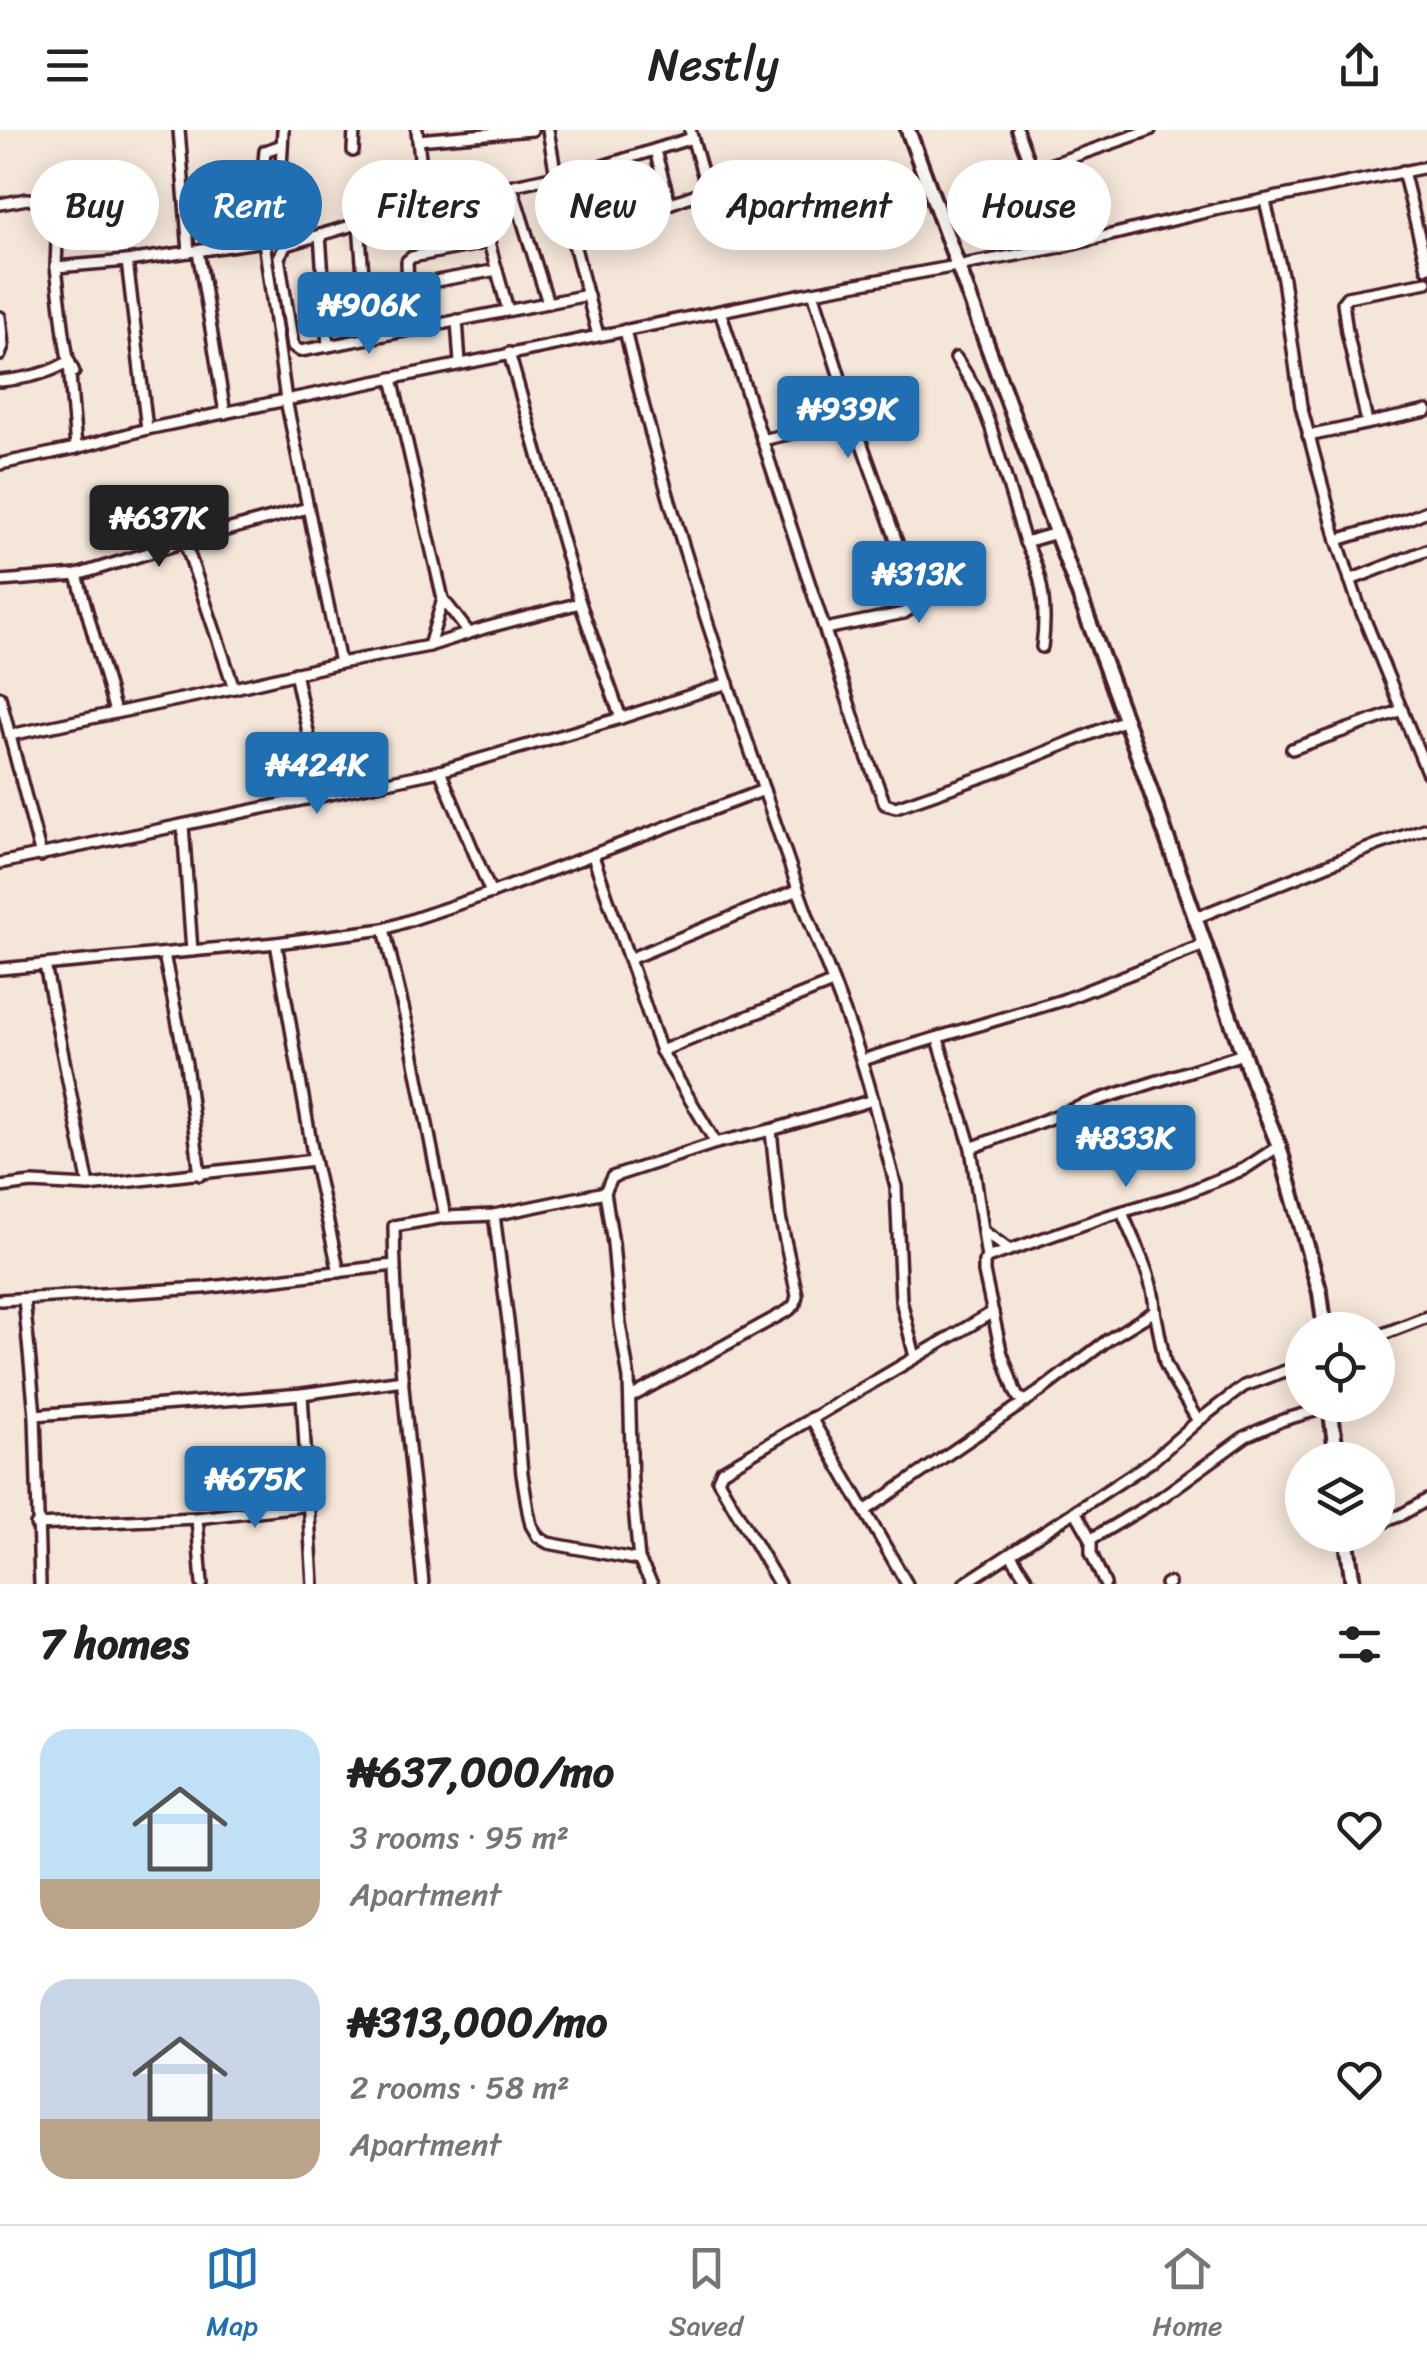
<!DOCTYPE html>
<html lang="en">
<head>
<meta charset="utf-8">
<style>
	:root { --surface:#fff; --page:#f2f2f2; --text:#222; --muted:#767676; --line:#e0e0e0; --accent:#1f6fb2 }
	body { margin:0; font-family:Sriracha,sans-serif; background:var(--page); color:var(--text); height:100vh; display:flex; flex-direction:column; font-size:38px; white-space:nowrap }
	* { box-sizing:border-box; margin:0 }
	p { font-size:32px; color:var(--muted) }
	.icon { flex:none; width:55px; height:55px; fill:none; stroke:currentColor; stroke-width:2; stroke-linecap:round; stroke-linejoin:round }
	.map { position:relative; height:1454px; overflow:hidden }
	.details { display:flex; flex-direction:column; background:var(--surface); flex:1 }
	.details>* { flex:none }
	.banner { position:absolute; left:30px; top:30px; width:1368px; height:90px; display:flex; gap:20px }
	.tools { position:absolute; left:1285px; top:1182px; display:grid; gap:20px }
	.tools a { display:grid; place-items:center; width:110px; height:110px; border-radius:50%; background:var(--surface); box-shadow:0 5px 25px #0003; font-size:50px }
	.price { position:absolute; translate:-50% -85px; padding:0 22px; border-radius:10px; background:var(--accent); color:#fff; font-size:32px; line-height:65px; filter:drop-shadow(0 2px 5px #0008) }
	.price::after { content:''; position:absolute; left:50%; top:60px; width:30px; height:22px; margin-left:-15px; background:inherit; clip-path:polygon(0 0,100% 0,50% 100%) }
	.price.active { background:#222; color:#fff }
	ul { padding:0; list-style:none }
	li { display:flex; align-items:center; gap:30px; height:250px; padding:0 40px }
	li span { display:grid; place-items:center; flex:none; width:280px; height:200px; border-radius:30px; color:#555 }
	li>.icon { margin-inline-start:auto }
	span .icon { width:120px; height:120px; fill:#fffc; stroke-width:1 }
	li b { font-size:42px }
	h2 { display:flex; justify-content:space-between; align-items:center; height:120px; padding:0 40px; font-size:42px }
	.pill { padding:0 35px; border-radius:45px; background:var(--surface); box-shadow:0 5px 25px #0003; font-size:35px; line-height:90px }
	.pill.active { background:var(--accent); color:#fff }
	header { display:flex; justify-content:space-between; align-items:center; height:130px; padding:0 40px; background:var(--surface); font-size:45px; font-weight:600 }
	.tab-bar { display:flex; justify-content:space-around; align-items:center; height:140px; border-top:2px solid var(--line); background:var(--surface); font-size:28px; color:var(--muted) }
	.tab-bar a { display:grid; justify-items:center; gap:5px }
	.tab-bar .active { color:var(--accent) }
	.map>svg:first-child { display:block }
</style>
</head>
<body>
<header><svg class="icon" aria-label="menu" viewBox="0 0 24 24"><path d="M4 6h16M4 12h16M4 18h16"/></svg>Nestly<svg class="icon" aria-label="share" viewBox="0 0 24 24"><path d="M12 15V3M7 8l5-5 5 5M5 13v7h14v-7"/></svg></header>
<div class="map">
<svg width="1427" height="1454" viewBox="0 0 1427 1454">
	<rect width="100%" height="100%" fill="#f4e6d8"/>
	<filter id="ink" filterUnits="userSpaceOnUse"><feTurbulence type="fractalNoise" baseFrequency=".01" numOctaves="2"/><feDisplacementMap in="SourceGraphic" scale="20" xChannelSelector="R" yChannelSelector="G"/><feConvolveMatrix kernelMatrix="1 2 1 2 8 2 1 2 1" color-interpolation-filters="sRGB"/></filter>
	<g filter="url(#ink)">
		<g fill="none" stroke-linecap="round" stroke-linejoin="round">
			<defs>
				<g id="street">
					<polyline points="179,0 189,122"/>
					<polyline points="417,0 425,74"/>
					<polyline points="548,0 556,46 598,205"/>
					<polyline points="690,0 706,55 702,62 594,101 586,98 571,46 692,8"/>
					<polyline points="1017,0 1061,117"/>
					<polyline points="418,10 532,0"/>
					<polyline points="282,15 265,21 263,43 264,111 286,270 813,162 1061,117 1214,80 1427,37"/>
					<polyline points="353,21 354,0"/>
					<polyline points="655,21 670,73"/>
					<polyline points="614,34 630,88"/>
					<polyline points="1032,41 1150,0"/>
					<polyline points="1403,41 1427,138"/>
					<polyline points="556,46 425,74 286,115 279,127 293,216 300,221 328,216 588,165"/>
					<polyline points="512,57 548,173"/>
					<polyline points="475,63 508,180"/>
					<polyline points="1265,71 1283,149 1301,276 1337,410 1358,473 1427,642"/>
					<polyline points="0,74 27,69 44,72 57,111 56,137 64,204 68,229 74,242"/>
					<polyline points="279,77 283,0"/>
					<polyline points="359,94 368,207"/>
					<polyline points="320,105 328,216"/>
					<polyline points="198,121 225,283"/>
					<polyline points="127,131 264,111"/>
					<polyline points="56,137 127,131 147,299"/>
					<polyline points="408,157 407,131 412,127 490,112"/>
					<polyline points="813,162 853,289"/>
					<polyline points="365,164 497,140"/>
					<polyline points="720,181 863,616 885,674 896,677 999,641 1125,590"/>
					<polyline points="0,187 3,216 0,225"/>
					<polyline points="457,190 460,233"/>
					<polyline points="509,223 580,473 621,588"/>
					<path d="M 956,228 L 977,261 L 991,298 L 1025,412 C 1043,444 1047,481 1042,517"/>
					<polyline points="69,233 76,318"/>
					<polyline points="392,248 443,469 469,503"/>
					<path d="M 0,251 C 22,249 50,244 69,231"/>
					<polyline points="1367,292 1347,202 1343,172 1347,167 1427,152"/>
					<polyline points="1308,306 1427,281"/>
					<polyline points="762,310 853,289 898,415 914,465 913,477 904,483 825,499"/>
					<polyline points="0,334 76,318 147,299 286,270 340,533"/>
					<polyline points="1337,410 1408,389 1427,381"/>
					<polyline points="185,412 234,558"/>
					<polyline points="1025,412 1057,403"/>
					<polyline points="77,445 115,582"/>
					<polyline points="1350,450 1427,420"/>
					<polyline points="0,451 77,445 197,408 308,378"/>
					<polyline points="429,516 443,469"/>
					<polyline points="295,543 322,666"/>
					<polyline points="0,567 41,726"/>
					<polyline points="10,605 234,558 340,533 429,516 485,498 580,473"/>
					<polyline points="1292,619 1402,580"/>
					<polyline points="440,641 491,763"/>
					<polyline points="183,695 192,821"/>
					<polyline points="593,726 661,921 716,1013"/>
					<polyline points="0,733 440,641 621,588 728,553"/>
					<polyline points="1195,788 1377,715 1427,698"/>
					<path d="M 384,799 L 410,906 L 445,1087 L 394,1096 C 395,1216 412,1335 423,1454"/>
					<polyline points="276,813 314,1030 339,1142"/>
					<polyline points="164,824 186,934 200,1045"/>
					<polyline points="629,829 798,760"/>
					<polyline points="45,835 89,1056"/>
					<polyline points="0,839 276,813 384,799 491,763 764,660"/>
					<polyline points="938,909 971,1018 987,1128 984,1132 984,1142 1001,1221 1015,1261 1018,1267 1027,1271"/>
					<polyline points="661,921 832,853"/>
					<polyline points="862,930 1063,870 1204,815"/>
					<polyline points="873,970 896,1057 901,1170 915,1227"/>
					<polyline points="971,1018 1098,970 1243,924"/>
					<polyline points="0,1057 32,1053 89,1056 314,1030"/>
					<polyline points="605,1062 613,1113 620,1194 629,1249 632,1356 639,1430"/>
					<polyline points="494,1085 511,1214 522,1344 528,1381 531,1395 538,1407 548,1413 639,1430 652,1454"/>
					<path d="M 445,1087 L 494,1085 L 605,1062 L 612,1047 L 716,1013 L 771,1000 L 873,970 C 854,897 822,828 797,756 C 734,573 668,389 625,200"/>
					<polyline points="983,1101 1008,1119"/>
					<polyline points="987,1128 1107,1086 1183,1064 1244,1039 1279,1016"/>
					<polyline points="24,1169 35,1285 40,1454"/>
					<polyline points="0,1170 203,1158 394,1135"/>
					<polyline points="1155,1181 1165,1233 1172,1248 1198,1291"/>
					<polyline points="1378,1206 1427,1187"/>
					<polyline points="302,1264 313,1454"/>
					<polyline points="631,1267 789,1180 795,1174 797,1165 780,1087 771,1000"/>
					<polyline points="35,1285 302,1264 403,1250"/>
					<polyline points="811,1288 907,1454"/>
					<path d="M 865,1381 L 1039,1262 L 1109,1209 L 1155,1181 C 1154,1147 1134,1113 1122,1082"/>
					<polyline points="1075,1381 1091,1409"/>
					<polyline points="197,1388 308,1375"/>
					<polyline points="1378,1394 1401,1385 1427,1370"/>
					<polyline points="36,1395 197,1388 202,1454"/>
					<polyline points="1011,1425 1030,1454"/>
					<polyline points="779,1454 718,1350 722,1341 993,1182"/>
					<polyline points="964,1454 1152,1331 1198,1291 1244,1256 1302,1235"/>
					<polyline points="1105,1454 1091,1423 1091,1409 1162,1367 1246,1306 1283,1290 1318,1280 1331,1280"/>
					<polyline points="1166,1454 1169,1453"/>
				</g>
				<g id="secondary">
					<polyline points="908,0 1134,614 1253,952 1279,1016 1320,1163 1325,1200"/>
					<polyline points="1330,1275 1337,1330"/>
					<polyline points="1346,1405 1353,1454"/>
				</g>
			</defs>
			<!-- street casing -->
			<use href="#street" stroke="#4a1f2b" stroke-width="16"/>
			<!-- secondary casing -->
			<use href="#secondary" stroke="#4a1f2b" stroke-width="20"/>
			<!-- street -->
			<use href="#street" stroke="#fdfcf7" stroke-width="9"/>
			<!-- secondary -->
			<use href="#secondary" stroke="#fdfcf7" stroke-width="12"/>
		</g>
	</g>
</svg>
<div class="tools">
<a><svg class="icon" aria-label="locate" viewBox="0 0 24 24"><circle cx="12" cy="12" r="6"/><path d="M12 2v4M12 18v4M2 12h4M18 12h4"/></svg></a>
<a><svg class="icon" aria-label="layers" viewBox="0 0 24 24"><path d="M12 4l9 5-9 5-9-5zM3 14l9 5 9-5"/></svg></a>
</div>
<b class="price" style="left:369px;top:227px">₦906K</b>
<b class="price" style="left:848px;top:331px">₦939K</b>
<b class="price active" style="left:159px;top:440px">₦637K</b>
<b class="price" style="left:919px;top:496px">₦313K</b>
<b class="price" style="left:317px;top:687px">₦424K</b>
<b class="price" style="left:1126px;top:1060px">₦833K</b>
<b class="price" style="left:255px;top:1401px">₦675K</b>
<div class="banner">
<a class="pill">Buy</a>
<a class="pill active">Rent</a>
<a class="pill">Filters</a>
<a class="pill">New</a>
<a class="pill">Apartment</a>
<a class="pill">House</a>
</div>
</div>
<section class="details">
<h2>7 homes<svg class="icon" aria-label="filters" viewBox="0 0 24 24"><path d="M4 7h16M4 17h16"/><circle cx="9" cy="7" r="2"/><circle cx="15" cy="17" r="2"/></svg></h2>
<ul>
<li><span style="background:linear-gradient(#bfe0f5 75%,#b9a48a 0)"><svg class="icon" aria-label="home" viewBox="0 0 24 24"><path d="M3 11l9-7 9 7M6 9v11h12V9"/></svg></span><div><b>₦637,000/mo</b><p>3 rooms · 95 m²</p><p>Apartment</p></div><svg class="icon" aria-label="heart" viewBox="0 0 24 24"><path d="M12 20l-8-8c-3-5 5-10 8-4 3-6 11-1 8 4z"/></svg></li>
<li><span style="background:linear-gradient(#c9d6e8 70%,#b9a48a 0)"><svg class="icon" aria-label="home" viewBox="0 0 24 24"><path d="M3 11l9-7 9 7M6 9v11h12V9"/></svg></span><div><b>₦313,000/mo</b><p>2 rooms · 58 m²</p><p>Apartment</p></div><svg class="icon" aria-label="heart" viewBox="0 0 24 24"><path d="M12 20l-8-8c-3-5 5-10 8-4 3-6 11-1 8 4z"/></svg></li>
</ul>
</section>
<nav class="tab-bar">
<a class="active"><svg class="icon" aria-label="map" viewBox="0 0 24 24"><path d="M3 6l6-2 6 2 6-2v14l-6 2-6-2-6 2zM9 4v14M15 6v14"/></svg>Map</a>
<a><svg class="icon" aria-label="saved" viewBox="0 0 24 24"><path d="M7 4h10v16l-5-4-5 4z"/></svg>Saved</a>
<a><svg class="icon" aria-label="home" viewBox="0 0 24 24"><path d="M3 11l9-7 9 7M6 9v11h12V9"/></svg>Home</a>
</nav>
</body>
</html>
